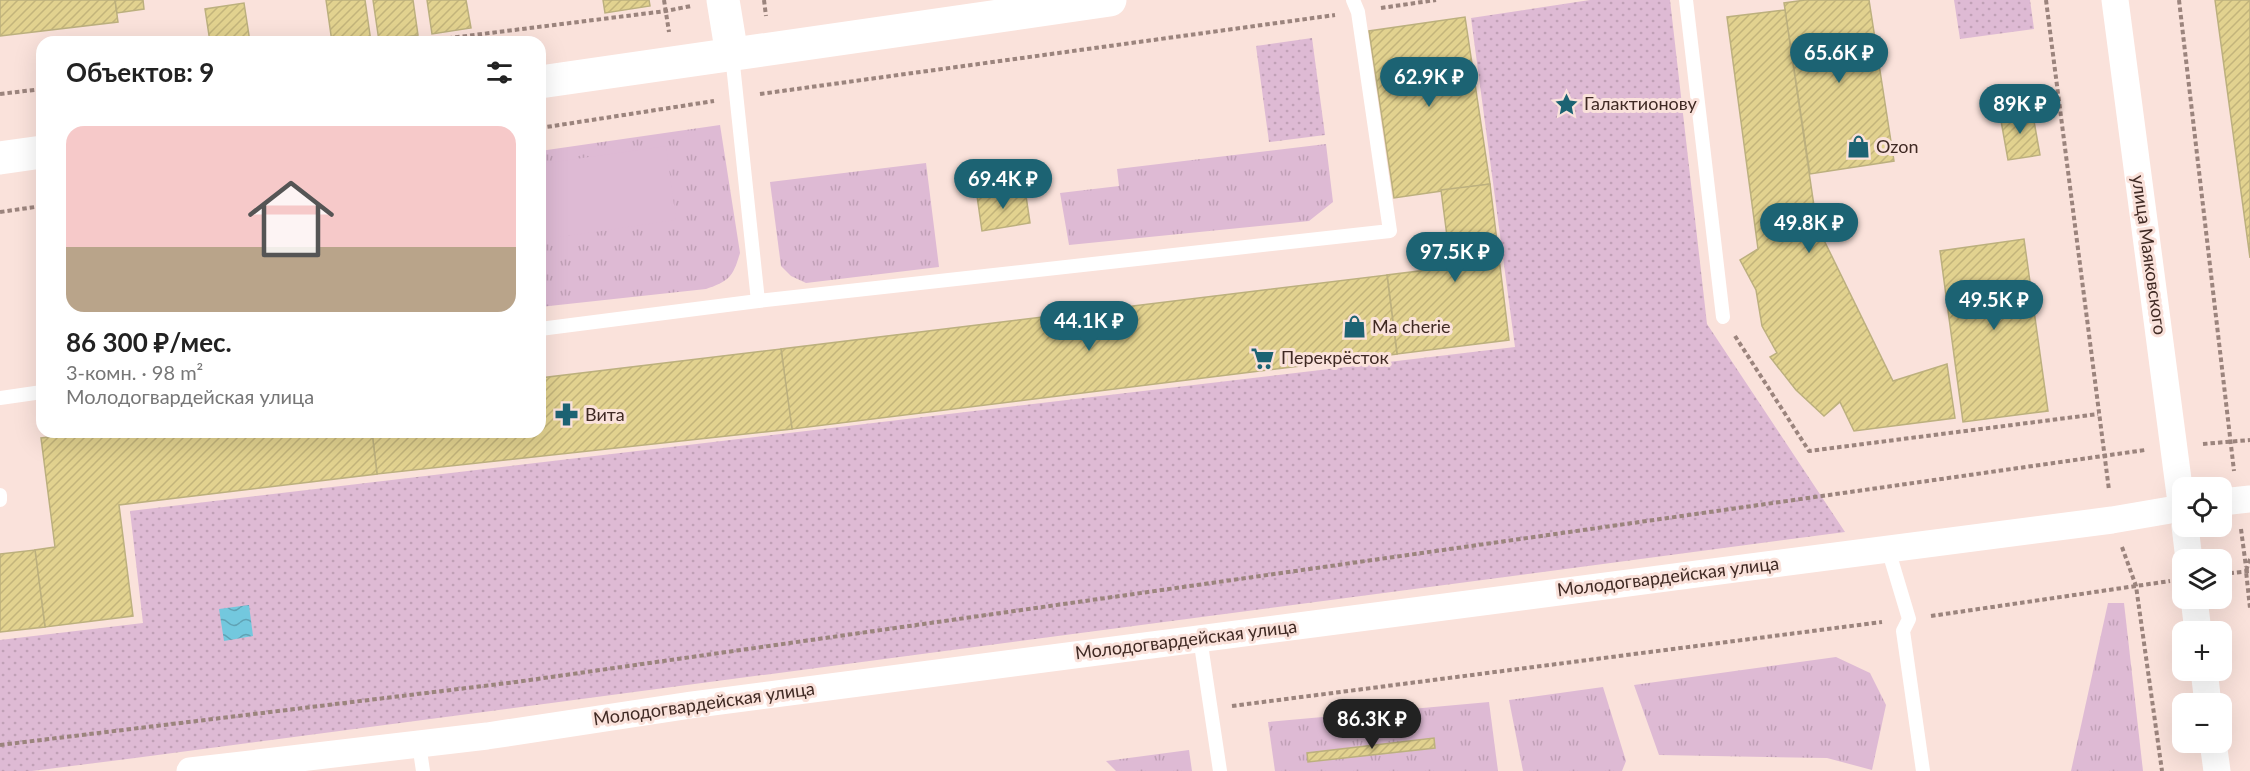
<!DOCTYPE html>
<html lang="ru">
<head>
<meta charset="utf-8">
<style>
	:root { --surface:#fff; --page:#f2f2f2; --text:#222; --muted:#767676; --line:#e0e0e0; --accent:#1c6373 }
	body { margin:0; font-family:Lato,sans-serif; background:var(--page); color:var(--text); height:100vh; display:flex; flex-direction:column; font-size:22px; white-space:nowrap }
	* { box-sizing:border-box; margin:0 }
	p { font-size:20px; color:var(--muted) }
	.icon { flex:none; width:33px; height:33px; fill:none; stroke:currentColor; stroke-width:2; stroke-linecap:round; stroke-linejoin:round }
	.map { position:relative; flex:1; overflow:hidden }
	.details { position:absolute; left:36px; top:36px; width:510px; height:402px; display:flex; flex-direction:column; background:var(--surface); border-radius:18px; box-shadow:0 6px 24px #0002 }
	.details>* { flex:none }
	.tools { position:absolute; left:2172px; top:477px; display:grid; gap:12px }
	.tools a { display:grid; place-items:center; width:60px; height:60px; border-radius:12px; background:var(--surface); box-shadow:0 6px 24px #0002; font-size:30px }
	.price { position:absolute; translate:-50% -51px; padding:0 14px; border-radius:21px; background:var(--accent); color:#fff; font-size:20px; line-height:39px; filter:drop-shadow(0 2px 3px #0008) }
	.price::after { content:''; position:absolute; left:50%; top:36px; width:18px; height:14px; margin-left:-9px; background:inherit; clip-path:polygon(0 0,100% 0,50% 100%) }
	.price.selected { background:#222; color:#fff }
	ul { padding:0; list-style:none }
	li { display:grid; align-content:center; gap:12px; height:318px; padding:0 30px }
	li+li { border-top:2px solid var(--line) }
	li span { display:grid; place-items:center; height:186px; border-radius:18px; color:#555 }
	li>.icon { margin-inline-start:auto }
	span .icon { width:108px; height:108px; fill:#fffc; stroke-width:1 }
	li b { font-size:26px }
	h2 { display:flex; justify-content:space-between; align-items:center; height:72px; padding:0 30px; font-size:26px }
	.map>svg:first-child { display:block }
</style>
</head>
<body>
<div class="map">
<svg width="2250" height="771" viewBox="0 0 2250 771">
	<defs>
		<pattern id="grass-tufts" width="24" height="20" patternUnits="userSpaceOnUse" patternTransform="scale(1.5)"><rect width="24" height="20" fill="#debad4"/><path d="M3 7l-1-3M5 7V3M7 7l1-3M15 17l-1-3M17 17v-4M19 17l1-3" fill="none" stroke="#c0a0b6"/></pattern>
		<pattern id="park-dots" width="8" height="8" patternUnits="userSpaceOnUse" patternTransform="scale(1.5)"><rect width="8" height="8" fill="#debad4"/><path d="M2 2h.1M6 6h.1" fill="none" stroke="#c0a0b6" stroke-width="1.8" stroke-linecap="round"/></pattern>
		<pattern id="water-waves" width="16" height="10" patternUnits="userSpaceOnUse" patternTransform="scale(1.5)"><rect width="16" height="10" fill="#73c8de"/><path d="M0 5q4-4 8 0t8 0" fill="none" stroke="#60a2b4"/></pattern>
		<pattern id="building-hatch" width="6" height="6" patternUnits="userSpaceOnUse" patternTransform="scale(1.5)"><rect width="6" height="6" fill="#e2d28f"/><path d="M-1 1l2-2M0 6l6-6M5 7l2-2" fill="none" stroke="#c3b47b"/></pattern>
	</defs>
	<rect width="100%" height="100%" fill="#fae2db"/>
	<!-- grass -->
	<g fill="url(#grass-tufts)">
		<path d="M 720,125 L 740,253 C 733,277 729,281 706,289 L 540,307 L 540,151 Z"/>
		<polygon points="1326,144 1333,202 1309,221 1069,245 1060,193 1119,186 1117,169"/>
		<polygon points="926,163 939,267 806,283 791,276 781,266 770,182"/>
		<polygon points="2108,603 2124,603 2143,771 2071,771"/>
		<polygon points="1836,657 1870,673 1886,705 1872,770 1827,758 1659,755 1634,685"/>
		<polygon points="1603,687 1626,761 1622,771 1523,771 1509,700"/>
		<polygon points="1489,702 1498,771 1275,771 1268,722"/>
		<polygon points="1189,750 1192,771 1116,771 1106,761"/>
	</g>
	<!-- park -->
	<g fill="url(#park-dots)">
		<polygon points="1590,0 1670,0 1707,324 1845,532 135,758 32,771 0,771 0,640 143,623 130,511 1515,347 1471,18"/>
		<polygon points="1954,0 2030,0 2034,29 1960,39"/>
		<polygon points="1312,38 1325,135 1269,142 1256,46"/>
	</g>
	<!-- garden -->
	<polygon fill="#debad4" points="666,146 676,220 540,240 540,164"/>
	<!-- water -->
	<polygon fill="url(#water-waves)" points="249,605 253,636 224,641 219,609"/>
	<!-- building -->
	<g fill="url(#building-hatch)" stroke="#bcb07e" stroke-width="1.5">
		<polygon points="0,0 115,0 118,22 0,36"/>
		<polygon points="115,0 143,0 144,9 117,13"/>
		<polygon points="326,0 365,0 371,42 332,42"/>
		<polygon points="373,0 413,0 418,35 379,41"/>
		<polygon points="427,0 466,0 471,28 432,34"/>
		<polygon points="603,0 649,0 650,6 605,13"/>
		<polygon points="1805,0 1869,0 1894,161 1810,174 1784,3"/>
		<polygon points="2215,0 2250,0 2250,258"/>
		<polygon points="244,3 250,42 210,42 205,9"/>
		<polygon points="1785,10 1817,226 1893,381 1947,364 1955,418 1854,431 1840,402 1824,416 1796,390 1770,357 1777,353 1762,326 1756,290 1740,260 1758,249 1727,17"/>
		<polygon points="1465,17 1490,184 1394,198 1369,31"/>
		<polygon points="2032,110 2040,155 2008,160 2000,115"/>
		<polygon points="1490,184 1509,340 1397,354 1387,275 1451,267 1441,190"/>
		<polygon points="1025,189 1030,223 982,231 977,196"/>
		<polygon points="2024,239 2048,411 1963,422 1940,251"/>
		<polygon points="1387,275 1397,354 792,429 781,349"/>
		<polygon points="781,349 792,429 377,474 372,432 540,432 540,378"/>
		<polygon points="92,432 372,432 377,474 119,505 133,616 45,627 35,550 55,547 41,438"/>
		<polygon points="35,550 45,627 0,632 0,554"/>
		<polygon points="1434,738 1435,748 1308,762 1307,753"/>
	</g>
	<g fill="none" stroke-linecap="round" stroke-linejoin="round">
		<!-- path -->
		<g stroke="#9b847d" stroke-width="4" stroke-dasharray="4.5 3" stroke-linecap="butt">
			<polyline points="664,0 669,32"/>
			<polyline points="764,0 766,16"/>
			<polyline points="2046,0 2109,490"/>
			<polyline points="2179,0 2234,471"/>
			<polyline points="1381,8 1436,0"/>
			<polyline points="418,42 666,11 691,6"/>
			<polyline points="0,94 42,89"/>
			<polyline points="760,94 1335,15"/>
			<polyline points="540,128 714,101"/>
			<polyline points="0,212 42,206"/>
			<polyline points="1735,336 1809,451 2098,414"/>
			<polyline points="2203,444 2250,440"/>
			<polyline points="2241,529 2246,567"/>
			<polyline points="2122,547 2136,586 2162,771"/>
			<polyline points="2250,559 2246,571 2250,608"/>
			<polyline points="2222,574 2250,571"/>
			<polyline points="1931,616 2170,581"/>
			<polyline points="1232,706 1882,622"/>
			<polyline points="0,745 516,682 2145,450"/>
		</g>
		<!-- lane -->
		<g stroke="#fff" stroke-width="14">
			<polyline points="1686,0 1723,317"/>
			<polyline points="732,55 758,301 1390,231 1358,12 1353,0"/>
			<polyline points="540,329 758,301"/>
			<polyline points="0,398 42,392"/>
			<polyline points="0,495 0,500"/>
			<polyline points="1888,549 1909,619 1903,631 1923,771"/>
			<polyline points="1200,638 1220,771"/>
			<polyline points="419,744 423,771"/>
		</g>
		<!-- street -->
		<g stroke="#fff" stroke-width="27">
			<polyline points="2115,0 2182,510"/>
			<polyline points="2222,502 2250,499"/>
			<polyline points="2185,526 2189,560"/>
			<polyline points="2194,598 2198,632"/>
			<polyline points="2204,670 2208,704"/>
			<polyline points="2213,742 2217,771"/>
			<polyline points="190,771 487,736 691,705 2112,520 2182,508"/>
		</g>
		<!-- secondary -->
		<g stroke="#fff" stroke-width="33">
			<polyline points="723,0 732,55"/>
			<polyline points="540,82 1110,0"/>
			<polyline points="0,158 42,152"/>
		</g>
	</g>
	<!-- icons -->
	<defs>
		<symbol id="sight-bare" viewBox="-9 -9 18 18"><path d="M0-6L1.8-2.2L6-1.7L2.9 1.2L3.7 5.4L0 3.3L-3.7 5.4L-2.9 1.2L-6-1.7L-1.8-2.2Z" fill="#1c6373" stroke="#fae2db" stroke-width="2.5" paint-order="stroke"/></symbol>
		<symbol id="shop-bare" viewBox="-9 -9 18 18"><path d="M-5-2.5h2.3a2.7 3.5 0 0 1 5.4 0H5L5.5 6h-11ZM-1.5-2.5h3a1.5 2.3 0 0 0-3 0Z" fill="#1c6373" stroke="#fae2db" stroke-width="2.5" paint-order="stroke"/></symbol>
		<symbol id="supermarket-bare" viewBox="-9 -9 18 18"><path d="M-6-5.5h2.5l.6 2H6L4.5 2H-2.5L-4.4-4H-6ZM-1.5 3.2a1.3 1.3 0 1 0 .1 0ZM3 3.2a1.3 1.3 0 1 0 .1 0Z" fill="#1c6373" stroke="#fae2db" stroke-width="2.5" paint-order="stroke"/></symbol>
		<symbol id="pharmacy-bare" viewBox="-9 -9 18 18"><path d="M-2-6h4v4h4v4h-4v4h-4v-4h-4v-4h4Z" fill="#1c6373" stroke="#fae2db" stroke-width="2.5" paint-order="stroke"/></symbol>
	</defs>
	<g fill-rule="evenodd">
		<use href="#sight-bare" x="1550" y="88" width="33" height="33"/>
		<use href="#shop-bare" x="1842" y="130" width="33" height="33"/>
		<use href="#shop-bare" x="1338" y="310" width="33" height="33"/>
		<use href="#supermarket-bare" x="1246" y="342" width="33" height="33"/>
		<use href="#pharmacy-bare" x="550" y="398" width="33" height="33"/>
	</g>
	<g text-anchor="middle" stroke-width="6" stroke-linejoin="round" paint-order="stroke">
		<!-- poi labels -->
		<g font-size="18" fill="#3f2923" stroke="#fae2db" text-anchor="start">
			<text x="1584" y="110">Галактионову</text>
			<text x="1876" y="153">Ozon</text>
			<text x="1372" y="333">Ma cherie</text>
			<text x="1281" y="364">Перекрёсток</text>
			<text x="585" y="421">Вита</text>
		</g>
		<!-- street labels -->
		<g font-size="18" fill="#3f2923" stroke="#fae2db">
			<text transform="translate(2149 255) rotate(82)" y="6">улица Маяковского</text>
			<text transform="translate(1668 577) rotate(-7)" y="6">Молодогвардейская улица</text>
			<text transform="translate(1186 640) rotate(-7)" y="6">Молодогвардейская улица</text>
			<text transform="translate(704 704) rotate(-8)" y="6">Молодогвардейская улица</text>
		</g>
	</g>
</svg>
<div class="tools">
<a><svg class="icon" aria-label="locate" viewBox="0 0 24 24"><circle cx="12" cy="12" r="6"/><path d="M12 2v4M12 18v4M2 12h4M18 12h4"/></svg></a>
<a><svg class="icon" aria-label="layers" viewBox="0 0 24 24"><path d="M12 4l9 5-9 5-9-5zM3 14l9 5 9-5"/></svg></a>
<a>+</a>
<a>−</a>
</div>
<b class="price" style="left:1839px;top:84px">65.6K ₽</b>
<b class="price" style="left:1429px;top:108px">62.9K ₽</b>
<b class="price" style="left:2020px;top:135px">89K ₽</b>
<b class="price" style="left:1003px;top:210px">69.4K ₽</b>
<b class="price" style="left:1809px;top:254px">49.8K ₽</b>
<b class="price" style="left:1455px;top:283px">97.5K ₽</b>
<b class="price" style="left:1994px;top:331px">49.5K ₽</b>
<b class="price" style="left:1089px;top:352px">44.1K ₽</b>
<b class="price selected" style="left:1372px;top:750px">86.3K ₽</b>
<section class="details">
<h2>Объектов: 9<svg class="icon" aria-label="filters" viewBox="0 0 24 24"><path d="M4 7h16M4 17h16"/><circle cx="9" cy="7" r="2"/><circle cx="15" cy="17" r="2"/></svg></h2>
<ul>
<li><span style="background:linear-gradient(#f6c9c9 65%,#b9a48a 0)"><svg class="icon" aria-label="home" viewBox="0 0 24 24"><path d="M3 11l9-7 9 7M6 9v11h12V9"/></svg></span><div><b>86 300 ₽/мес.</b><p>3-комн. · 98 m²</p><p>Молодогвардейская улица</p></div></li>
</ul>
</section>
</div>
</body>
</html>
